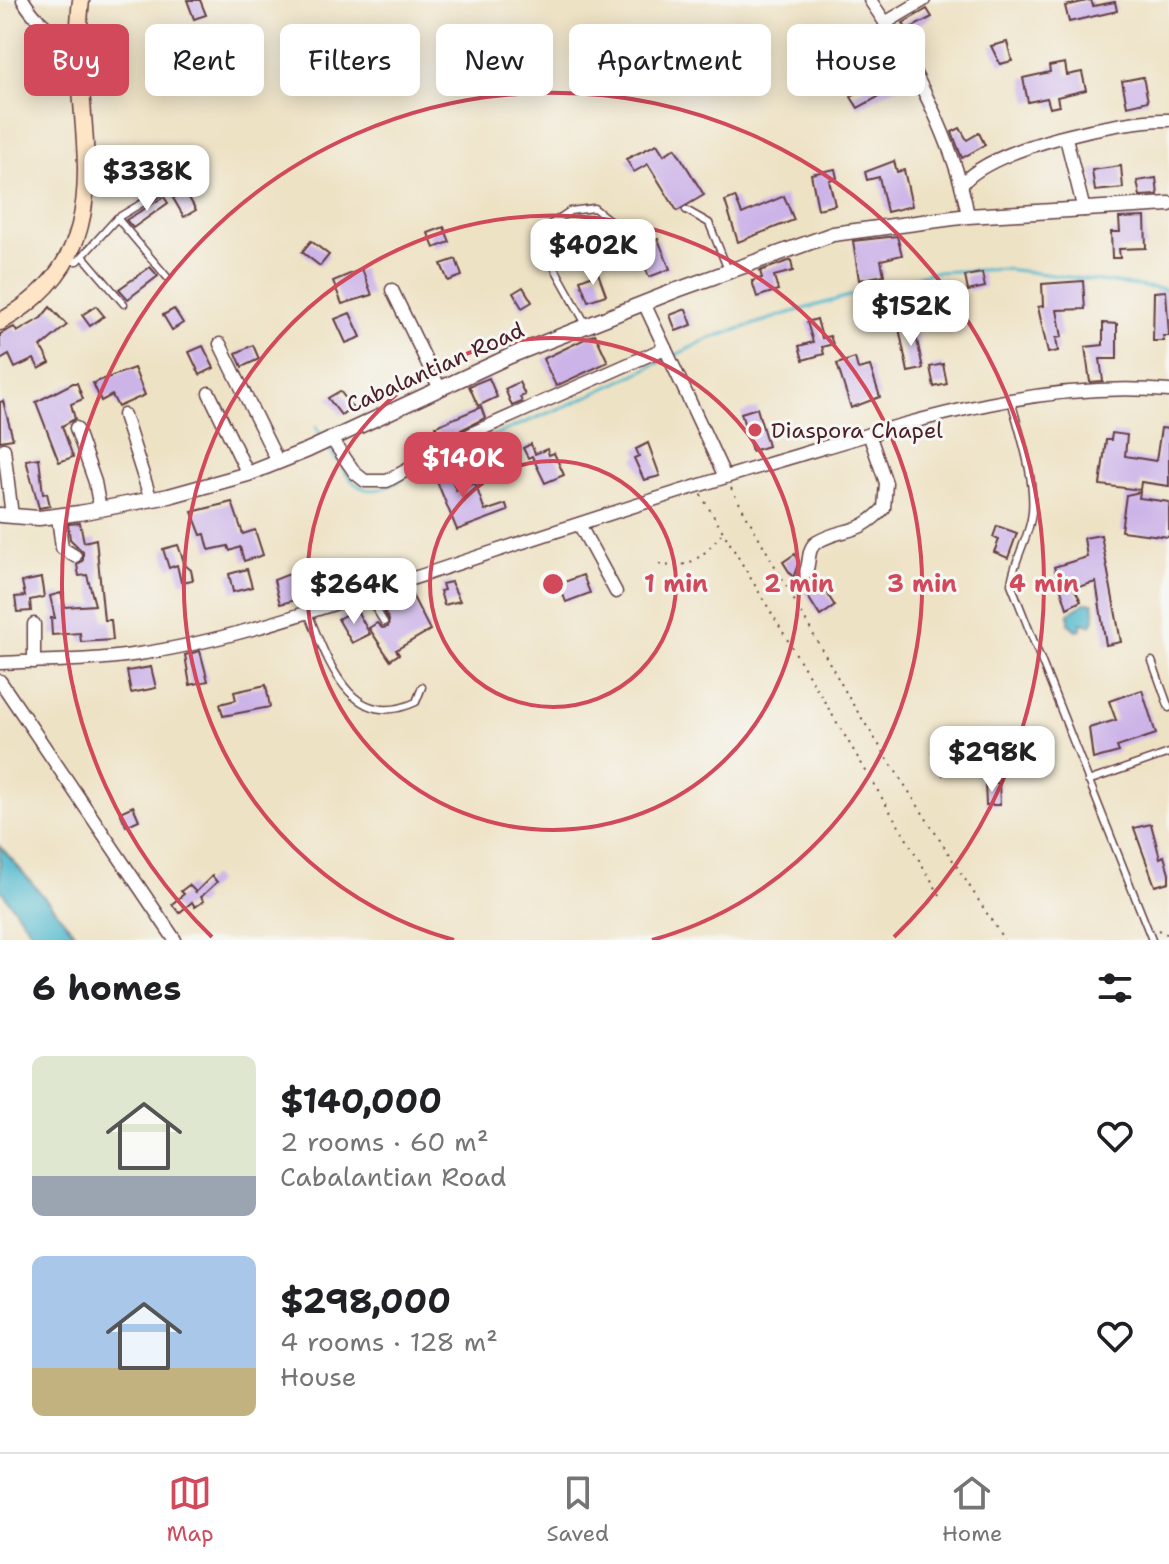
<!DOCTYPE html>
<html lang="en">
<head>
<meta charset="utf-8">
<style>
	:root { --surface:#fff; --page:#f6f6f6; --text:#202124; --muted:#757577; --line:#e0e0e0; --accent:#d1495b }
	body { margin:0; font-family:"Shantell Sans",sans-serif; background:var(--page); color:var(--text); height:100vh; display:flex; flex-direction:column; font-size:30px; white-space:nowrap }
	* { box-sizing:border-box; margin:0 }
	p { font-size:26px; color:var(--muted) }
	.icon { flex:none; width:44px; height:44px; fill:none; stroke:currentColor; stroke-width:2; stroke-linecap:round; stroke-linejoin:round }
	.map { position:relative; height:940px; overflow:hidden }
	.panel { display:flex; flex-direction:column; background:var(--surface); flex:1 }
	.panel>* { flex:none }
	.hud { position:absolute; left:24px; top:24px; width:1122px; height:72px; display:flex; gap:16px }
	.price { position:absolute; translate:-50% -68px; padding:0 18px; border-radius:16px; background:#fff; color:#222; font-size:26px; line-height:52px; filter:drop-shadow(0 2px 4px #0008) }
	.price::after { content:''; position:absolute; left:50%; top:48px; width:24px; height:18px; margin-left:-12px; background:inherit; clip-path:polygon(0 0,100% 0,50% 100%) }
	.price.on { background:var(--accent); color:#fff }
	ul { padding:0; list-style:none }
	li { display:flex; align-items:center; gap:24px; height:200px; padding:0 32px }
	li span { display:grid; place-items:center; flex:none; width:224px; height:160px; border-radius:12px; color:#555 }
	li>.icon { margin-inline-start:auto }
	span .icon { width:96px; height:96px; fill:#fffc; stroke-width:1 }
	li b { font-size:34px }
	h2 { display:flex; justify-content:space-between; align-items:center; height:96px; padding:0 32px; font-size:34px }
	.pill { padding:0 28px; border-radius:12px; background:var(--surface); box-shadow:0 4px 20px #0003; font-size:28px; line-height:72px }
	.pill.on { background:var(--accent); color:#fff }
	.tab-bar { display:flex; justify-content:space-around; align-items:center; height:112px; border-top:2px solid var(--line); background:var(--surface); font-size:22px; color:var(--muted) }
	.tab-bar a { display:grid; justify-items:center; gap:4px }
	.tab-bar .on { color:var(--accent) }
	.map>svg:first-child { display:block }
</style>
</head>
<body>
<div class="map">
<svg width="1169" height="940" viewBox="0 0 1169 940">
	<rect width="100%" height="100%" fill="#f6f6f2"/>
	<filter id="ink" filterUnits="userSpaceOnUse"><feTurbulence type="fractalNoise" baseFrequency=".0125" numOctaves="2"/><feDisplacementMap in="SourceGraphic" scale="16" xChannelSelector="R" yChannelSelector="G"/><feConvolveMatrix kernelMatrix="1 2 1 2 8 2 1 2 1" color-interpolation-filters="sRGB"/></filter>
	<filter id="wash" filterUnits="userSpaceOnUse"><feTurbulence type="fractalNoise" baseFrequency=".006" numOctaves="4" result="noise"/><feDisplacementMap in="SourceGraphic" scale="32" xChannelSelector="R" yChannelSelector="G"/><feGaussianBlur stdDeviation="1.8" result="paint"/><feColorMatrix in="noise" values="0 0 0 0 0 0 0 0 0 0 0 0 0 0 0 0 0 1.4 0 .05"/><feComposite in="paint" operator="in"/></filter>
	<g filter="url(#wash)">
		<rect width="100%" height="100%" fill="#eee2c4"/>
		<!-- water -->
		<g fill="#4eb7cc" stroke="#4c6b7c" stroke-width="2">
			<polygon points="1085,603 1093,603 1095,617 1091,625 1081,623 1081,630 1077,631 1069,624 1069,613"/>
			<polygon points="0,846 81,940 37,940 0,889"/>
		</g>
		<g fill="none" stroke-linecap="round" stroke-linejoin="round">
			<!-- stream -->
			<g stroke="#4eb7cc" stroke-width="3">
				<polyline points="672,357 708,339 786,314 933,272 1006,269 1169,290"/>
				<polyline points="316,427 321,435"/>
				<path d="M 328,447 C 351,481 360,505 403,479"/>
				<polyline points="441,457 578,401 665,360"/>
			</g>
		</g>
		<g id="blocks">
			<!-- building -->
			<g fill="#ccb3e8">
				<polygon points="187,0 200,0 206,15 194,19"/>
				<polygon points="1091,0 1093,6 1115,2 1117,11 1069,22 1065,6"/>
				<polygon points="927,9 932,17 907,30 903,23"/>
				<polygon points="1007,42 1012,61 1000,64 991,46"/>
				<polygon points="1065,63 1067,75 1082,72 1086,90 1057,97 1059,106 1050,108 1047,98 1028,102 1023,78 1050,72 1049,66"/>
				<polygon points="890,70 900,85 858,108 851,97"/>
				<polygon points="1143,77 1148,101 1127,106 1122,81"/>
				<polygon points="960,128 967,140 979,133 985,145 962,158 952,132"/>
				<polygon points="657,144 664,155 675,148 704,195 677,211 648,164 634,172 626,159"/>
				<polygon points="894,161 897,172 904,170 912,206 887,212 879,177 867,180 865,172"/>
				<polygon points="1121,166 1123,188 1095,191 1092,170"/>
				<polygon points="835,169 837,178 829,180 835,205 818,209 811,174"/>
				<polygon points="1156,178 1158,195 1140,196 1137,181"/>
				<polygon points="185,191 196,210 184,217 173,198"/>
				<polygon points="784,196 794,220 738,242 725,201 735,197 742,214"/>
				<polygon points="164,197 168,203 133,228 126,220"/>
				<polygon points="1145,217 1146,248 1119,249 1120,258 1112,258 1111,232 1120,232 1119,218"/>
				<polygon points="444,227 450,242 434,248 428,233"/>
				<polygon points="897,236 902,255 881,260 884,275 859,280 853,241"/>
				<polygon points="658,239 670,269 649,277 637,247"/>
				<polygon points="311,241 329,255 320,266 302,252"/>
				<polygon points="456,259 462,276 448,281 441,264"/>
				<polygon points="791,260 793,271 774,276 778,290 757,297 752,281 762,278 760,271"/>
				<polygon points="150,267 158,276 128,299 119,289"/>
				<polygon points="362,269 372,295 342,304 333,281"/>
				<polygon points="598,273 606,295 588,301 580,280"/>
				<polygon points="982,273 985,287 968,291 965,276"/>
				<polygon points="1083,281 1085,309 1057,310 1062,337 1056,338 1058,351 1048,353 1038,307 1043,306 1042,284"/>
				<polygon points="957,286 962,312 931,318 926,292"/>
				<polygon points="523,287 532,302 522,308 513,293"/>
				<polygon points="1166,291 1169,336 1163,336 1164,341 1153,341 1154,292"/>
				<polygon points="96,306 104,316 90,326 82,315"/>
				<polygon points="50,307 67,325 41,347 50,363 39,369 34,359 15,368 9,355 0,360 0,334 14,327 17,332 41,318"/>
				<polygon points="174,309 183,323 172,330 163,315"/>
				<polygon points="686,309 692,325 676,331 670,315"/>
				<polygon points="350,313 361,337 346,343 335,319"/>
				<polygon points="817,319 822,338 830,336 833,344 822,347 824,354 803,360 799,346 813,342 807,322"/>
				<polygon points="1103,323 1117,324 1117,359 1100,359 1103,381 1090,382 1085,347 1103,345"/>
				<polygon points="914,325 923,369 908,372 899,328"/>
				<polygon points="595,334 608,362 556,386 543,359"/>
				<polygon points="253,345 259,359 242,367 236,353"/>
				<polygon points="203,346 214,368 200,375 189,352"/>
				<polygon points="855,358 858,369 870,366 880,397 851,408 837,364"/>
				<polygon points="943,364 947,384 934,387 930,367"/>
				<polygon points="134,368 145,395 118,407 112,395 101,401 93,383"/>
				<polygon points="489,378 497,397 478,406 469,386"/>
				<polygon points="519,382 525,395 520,397 522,402 512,406 505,389"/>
				<polygon points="73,383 77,383 83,399 71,404 75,419 62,426 73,457 59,462 36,402"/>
				<polygon points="340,391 352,407 341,415 328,398"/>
				<polygon points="3,401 13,439 0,441 0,402"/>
				<polygon points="481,407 485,418 441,440 436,426"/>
				<polygon points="757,408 768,446 752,451 741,413"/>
				<polygon points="1161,428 1169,429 1169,486 1141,482 1140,490 1100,485 1106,440 1111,440 1112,433 1127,435 1125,456 1156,461"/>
				<polygon points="648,443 660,476 644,480 634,458 639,456 636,449"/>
				<polygon points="531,444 535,454 547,449 549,455 554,453 564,475 545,483 532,456 528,458 523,448"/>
				<polygon points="39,458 43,494 47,493 50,506 39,508 26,460"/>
				<polygon points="444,460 456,490 475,483 485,511 506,504 508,511 457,530 431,467"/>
				<polygon points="1140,492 1139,498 1169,502 1169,537 1121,531 1126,495"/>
				<polygon points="232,502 243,534 255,530 263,555 244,561 240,547 230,551 228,546 209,550 205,534 201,535 192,512"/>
				<polygon points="80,523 84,542 96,539 104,620 111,620 113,640 81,642 80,633 52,635 51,618 55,618 50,596 61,593 65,607 95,605 87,575 79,576 77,565 83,560 83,552 70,539 68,524"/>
				<polygon points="997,526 1017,533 1008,558 994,552 999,540 993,537"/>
				<polygon points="1101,535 1121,642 1106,645 1096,582 1074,588 1081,601 1067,608 1054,567 1087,557 1084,538"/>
				<polygon points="178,545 185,565 191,570 193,580 181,582 177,565 169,568 163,549"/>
				<polygon points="795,554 799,561 793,578 783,562"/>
				<polygon points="307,567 316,595 280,604 274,580"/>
				<polygon points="247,569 252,587 233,592 229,574"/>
				<polygon points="583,575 590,593 566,602 559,584"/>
				<polygon points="41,578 44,597 30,600 31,611 17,612 15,597 25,596 22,582"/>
				<polygon points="451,582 460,601 444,605 440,591 444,590 442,584"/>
				<polygon points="820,583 835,606 820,616 805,592"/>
				<polygon points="409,589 430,630 396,650 399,654 390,660 369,628 377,623 382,628 388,627 389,620 381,606"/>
				<polygon points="356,609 370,634 352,643 338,619"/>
				<polygon points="200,651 208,681 190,685 185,655"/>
				<polygon points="151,667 156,688 131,693 127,671"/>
				<polygon points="266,685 270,707 223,716 220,704 236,700 234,692"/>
				<polygon points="1142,690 1156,734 1117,747 1119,752 1093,759 1089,728 1116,720 1109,701"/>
				<polygon points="953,743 963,766 943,775 932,752"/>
				<polygon points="1010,744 1015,759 1000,764 995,748"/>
				<polygon points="985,783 999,783 1000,805 986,805"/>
				<polygon points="133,806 139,820 126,826 120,812"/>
				<polygon points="1151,824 1160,858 1164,856 1169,873 1169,882 1155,886 1134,828"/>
				<polygon points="212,876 217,882 201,897 204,901 195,907 192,902 179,913 172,904 184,894 181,891 189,885 196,892"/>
			</g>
		</g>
	</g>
	<g filter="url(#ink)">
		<use href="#blocks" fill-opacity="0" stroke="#633c42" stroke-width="2"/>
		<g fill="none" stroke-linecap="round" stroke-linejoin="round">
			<defs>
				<g id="service">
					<polyline points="686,210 709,223 728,270"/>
					<polyline points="117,218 167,277"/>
					<polyline points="83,256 124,304"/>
					<polyline points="68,261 78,261 117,218 169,187"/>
					<polyline points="587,326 543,247 542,230 570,211 594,208 608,219 618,236"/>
					<path d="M 1011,400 C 1020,435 1035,476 1032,512 C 1030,537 1014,558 1011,584 L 1152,940"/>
					<polyline points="367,595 384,622"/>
					<path d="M 308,613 C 328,660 350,733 416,702 L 422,687"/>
					<polyline points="1152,661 1169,708"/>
					<polyline points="1088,781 1169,753"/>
				</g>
				<g id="minor">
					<path d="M 23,0 C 37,23 52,33 77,43"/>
					<path d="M 870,0 C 911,58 956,146 968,216"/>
					<polyline points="885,23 924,0"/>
					<polyline points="1066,138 1084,210"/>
					<path d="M 962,184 C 993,147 1120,119 1169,120"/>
					<polyline points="392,290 440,389"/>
					<polyline points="644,303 725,477"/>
					<polyline points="220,344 278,462"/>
					<polyline points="209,393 248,474"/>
					<polyline points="124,415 151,500"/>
					<polyline points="76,428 95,482 100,509"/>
					<polyline points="331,438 355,473 365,481 387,481 475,432 665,348"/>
					<polyline points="4,449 12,516"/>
					<polyline points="58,517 62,548 75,556"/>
					<polyline points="579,524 616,592"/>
					<path d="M 803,576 C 812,567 805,549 817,542 C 845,526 857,537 884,508 L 886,483 L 869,434"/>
					<polyline points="34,662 34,624"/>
					<path d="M 0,663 C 46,661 93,661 139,654 C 233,640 323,607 414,578 C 538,537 663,495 789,458 C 913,421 1039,380 1169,391"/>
					<polyline points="0,681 175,940"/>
				</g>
				<polyline id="tertiary" points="0,515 39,518 79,513 169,496 248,474 308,450 510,356 677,290 833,234 968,216 1169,204"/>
				<path id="secondary" d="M 0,322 C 136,245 66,124 81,0"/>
			</defs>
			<!-- service casing -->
			<use href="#service" stroke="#633c42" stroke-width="9"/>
			<!-- minor casing -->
			<use href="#minor" stroke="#633c42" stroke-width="15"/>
			<!-- tertiary casing -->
			<use href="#tertiary" stroke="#633c42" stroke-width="17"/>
			<!-- secondary casing -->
			<use href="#secondary" stroke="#633c42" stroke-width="19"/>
			<!-- path -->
			<g stroke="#633c42" stroke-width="2" stroke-dasharray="2 6" stroke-linecap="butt">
				<polyline points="731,488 852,703 1004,940"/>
				<polyline points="701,495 940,895"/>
				<path d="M 659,564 C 688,571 704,556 721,534"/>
				<polyline points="1158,930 1169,935"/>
			</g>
			<!-- service -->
			<use href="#service" stroke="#fff" stroke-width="6"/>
			<!-- minor -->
			<use href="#minor" stroke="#fff" stroke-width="12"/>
			<!-- tertiary -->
			<use href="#tertiary" stroke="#fff" stroke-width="14"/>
			<!-- secondary -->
			<use href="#secondary" stroke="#fde5c5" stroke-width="16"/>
		</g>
	</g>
	<!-- distance rings -->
	<g fill="none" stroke="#d1495b" stroke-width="4">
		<circle cx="553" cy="584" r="123"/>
		<circle cx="553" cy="584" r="246"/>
		<path d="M454 940A369 369 0 1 1 652 940"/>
		<path d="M212 937A491 491 0 1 1 894 937"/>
	</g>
	<!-- markers -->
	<circle fill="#d1495b" stroke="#f6f6f2" stroke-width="3" cx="755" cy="430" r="8"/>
	<g text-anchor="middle" stroke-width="6" stroke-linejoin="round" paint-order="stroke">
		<!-- street labels -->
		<g font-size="22" fill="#4a1f2b" stroke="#f6f6f2">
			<text transform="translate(435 367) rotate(-24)" y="8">Cabalantian Road</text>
		</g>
		<!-- poi labels -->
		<g font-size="22" fill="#4a1f2b" stroke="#f6f6f2" text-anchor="start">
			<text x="771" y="438">Diaspora Chapel</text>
		</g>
	</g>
	<circle cx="553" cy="584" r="12" fill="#d1495b" stroke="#f6f6f2" stroke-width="4"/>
	<g font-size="24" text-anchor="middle" font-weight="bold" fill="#d1495b" stroke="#f6f6f2" stroke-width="6" stroke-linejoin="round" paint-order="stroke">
		<text x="676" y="592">1 min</text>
		<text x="799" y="592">2 min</text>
		<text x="922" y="592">3 min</text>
		<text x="1044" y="592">4 min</text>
	</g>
</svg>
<b class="price" style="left:147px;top:213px">$338K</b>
<b class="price" style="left:593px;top:287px">$402K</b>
<b class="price" style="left:911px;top:348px">$152K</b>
<b class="price on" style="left:463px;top:500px">$140K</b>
<b class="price" style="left:354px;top:626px">$264K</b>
<b class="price" style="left:992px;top:794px">$298K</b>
<div class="hud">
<a class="pill on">Buy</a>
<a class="pill">Rent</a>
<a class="pill">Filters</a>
<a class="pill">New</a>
<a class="pill">Apartment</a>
<a class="pill">House</a>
</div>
</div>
<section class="panel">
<h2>6 homes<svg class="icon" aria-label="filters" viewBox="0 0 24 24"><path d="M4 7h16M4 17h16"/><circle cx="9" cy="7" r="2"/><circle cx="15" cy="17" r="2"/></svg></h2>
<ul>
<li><span style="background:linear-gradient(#dfe7d0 75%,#9aa5b1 0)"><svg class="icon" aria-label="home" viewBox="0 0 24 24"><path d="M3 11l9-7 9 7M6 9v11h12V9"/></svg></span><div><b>$140,000</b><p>2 rooms · 60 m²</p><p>Cabalantian Road</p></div><svg class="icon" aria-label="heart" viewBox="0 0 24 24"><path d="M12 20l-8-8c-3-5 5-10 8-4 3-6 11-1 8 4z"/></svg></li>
<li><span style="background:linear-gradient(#a9c7e8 70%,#c2b280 0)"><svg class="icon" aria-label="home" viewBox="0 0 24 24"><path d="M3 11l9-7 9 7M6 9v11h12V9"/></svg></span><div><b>$298,000</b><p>4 rooms · 128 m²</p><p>House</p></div><svg class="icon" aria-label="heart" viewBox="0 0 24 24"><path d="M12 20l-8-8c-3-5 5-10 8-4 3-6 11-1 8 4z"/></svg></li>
</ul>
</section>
<nav class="tab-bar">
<a class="on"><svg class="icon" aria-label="map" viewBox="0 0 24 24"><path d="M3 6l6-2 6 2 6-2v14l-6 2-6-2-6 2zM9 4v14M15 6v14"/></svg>Map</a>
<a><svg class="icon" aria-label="saved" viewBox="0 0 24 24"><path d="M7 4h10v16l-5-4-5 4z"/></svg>Saved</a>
<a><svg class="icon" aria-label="home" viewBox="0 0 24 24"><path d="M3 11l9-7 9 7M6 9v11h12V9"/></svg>Home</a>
</nav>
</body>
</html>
